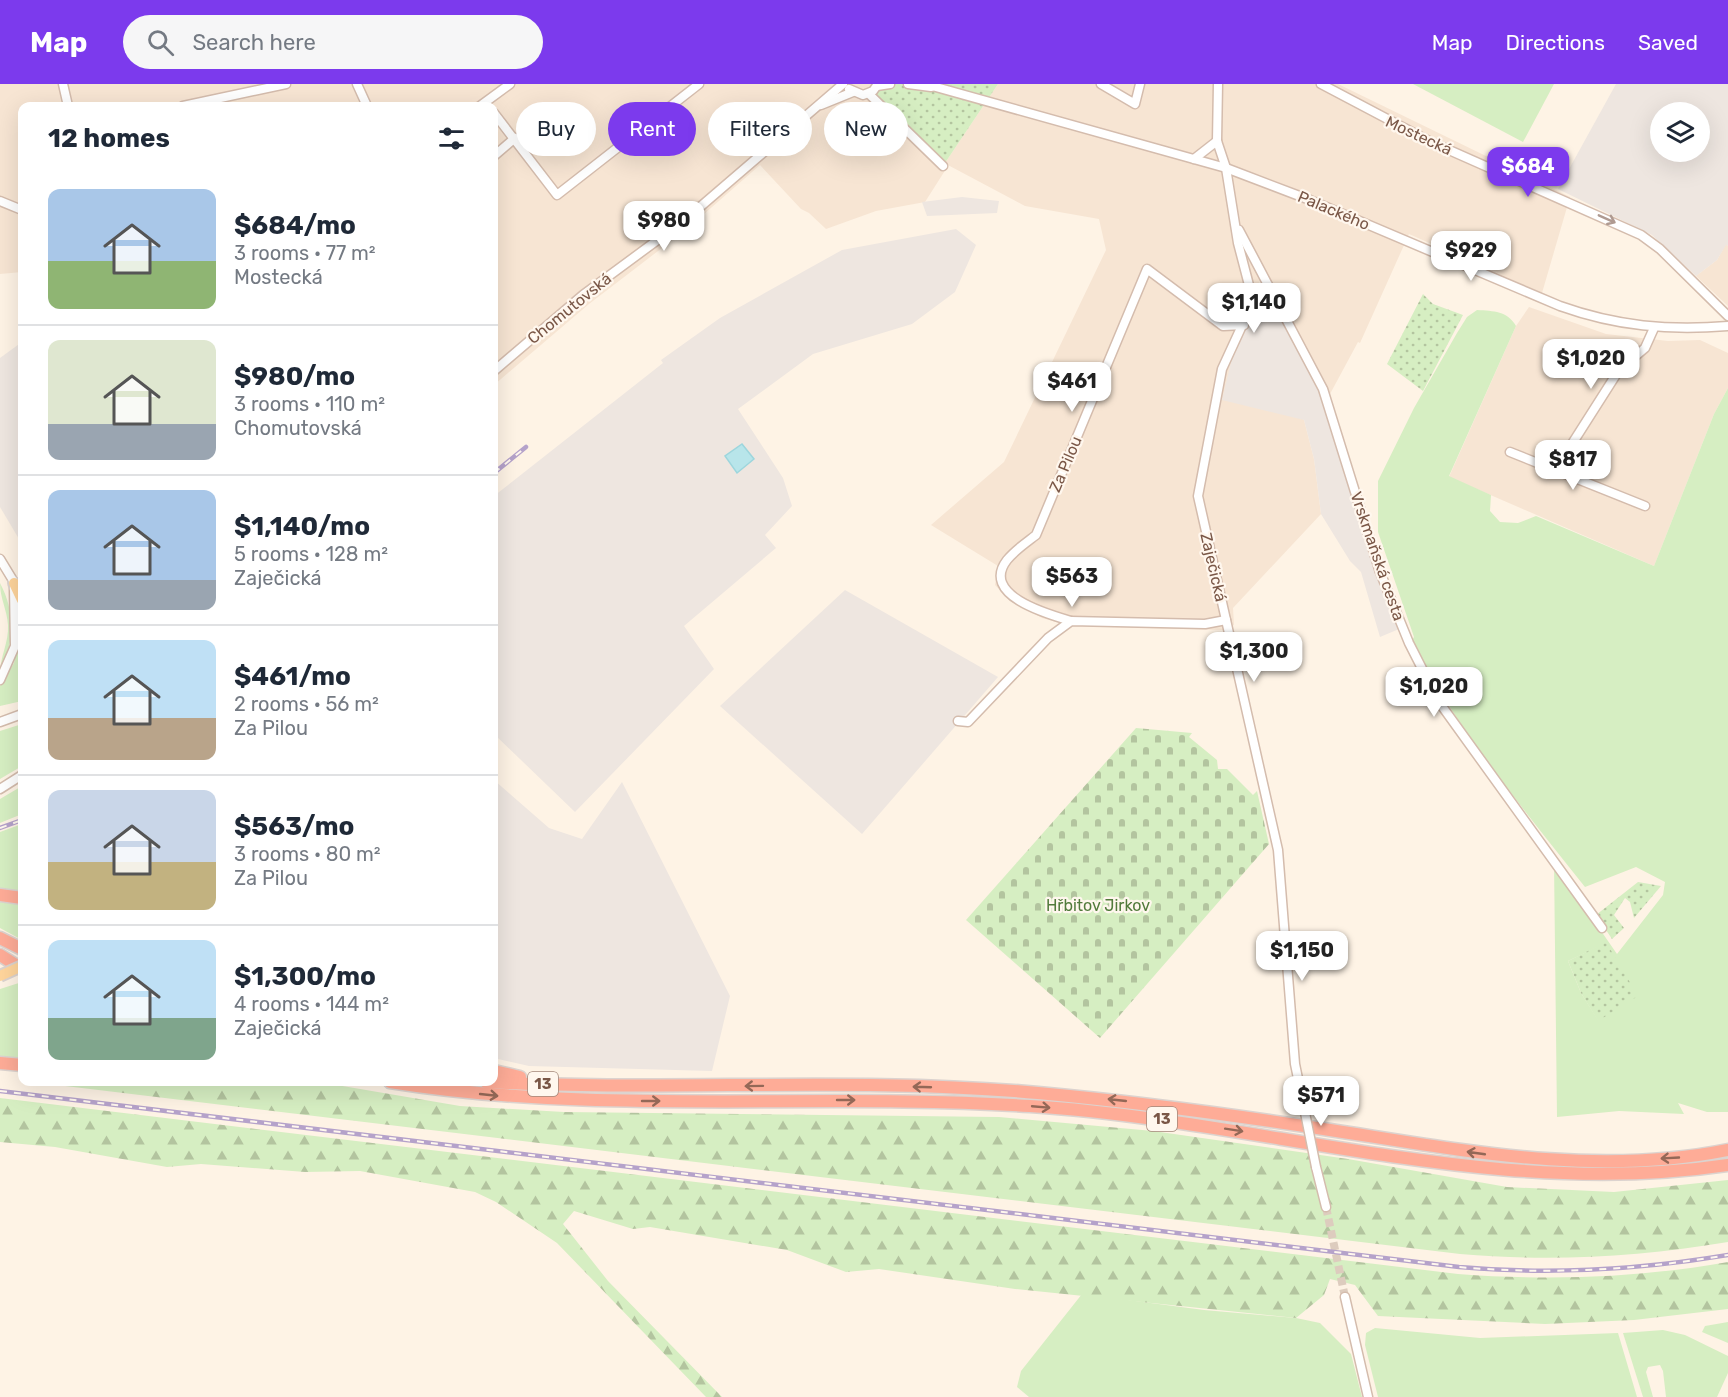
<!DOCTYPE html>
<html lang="en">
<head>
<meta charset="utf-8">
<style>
	:root { --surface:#fff; --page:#f6f6f7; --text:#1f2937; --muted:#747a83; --line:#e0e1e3; --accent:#7c3aed }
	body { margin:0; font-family:Rubik,sans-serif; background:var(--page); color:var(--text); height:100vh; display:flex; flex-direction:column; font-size:22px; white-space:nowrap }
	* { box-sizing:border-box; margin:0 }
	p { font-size:20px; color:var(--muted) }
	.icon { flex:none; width:33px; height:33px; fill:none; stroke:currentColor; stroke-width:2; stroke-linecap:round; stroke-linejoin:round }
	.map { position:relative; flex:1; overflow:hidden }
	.panel { position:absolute; left:18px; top:18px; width:480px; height:984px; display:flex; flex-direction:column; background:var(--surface); border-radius:12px; box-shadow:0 6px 24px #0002 }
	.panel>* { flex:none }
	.hud { position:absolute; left:516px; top:18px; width:570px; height:54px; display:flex; gap:12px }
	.controls { position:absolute; left:1650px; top:18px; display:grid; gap:12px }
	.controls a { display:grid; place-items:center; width:60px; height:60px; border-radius:50%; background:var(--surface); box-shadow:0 6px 24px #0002; font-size:30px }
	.price { position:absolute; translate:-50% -51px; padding:0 14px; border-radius:12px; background:#fff; color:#222; font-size:20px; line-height:39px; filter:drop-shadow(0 2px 3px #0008) }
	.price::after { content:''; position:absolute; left:50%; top:36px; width:18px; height:14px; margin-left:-9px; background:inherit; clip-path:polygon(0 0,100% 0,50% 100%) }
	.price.selected { background:var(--accent); color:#fff }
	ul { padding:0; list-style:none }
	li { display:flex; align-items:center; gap:18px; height:150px; padding:0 30px }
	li+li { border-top:2px solid var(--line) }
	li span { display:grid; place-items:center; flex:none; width:168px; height:120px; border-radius:12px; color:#555 }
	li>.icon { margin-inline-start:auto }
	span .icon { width:72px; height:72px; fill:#fffc; stroke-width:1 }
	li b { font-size:26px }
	h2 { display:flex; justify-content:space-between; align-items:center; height:72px; padding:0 30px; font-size:26px }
	.tag { padding:0 21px; border-radius:27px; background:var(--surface); box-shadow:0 6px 24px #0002; font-size:21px; line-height:54px }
	.tag.selected { background:var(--accent); color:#fff }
	header { display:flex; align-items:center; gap:36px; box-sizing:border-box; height:84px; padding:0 30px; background:var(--accent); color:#fff }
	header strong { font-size:28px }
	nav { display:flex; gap:33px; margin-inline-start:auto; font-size:21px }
	.search { width:420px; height:54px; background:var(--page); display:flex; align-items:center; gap:15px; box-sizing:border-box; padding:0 21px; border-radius:33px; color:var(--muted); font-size:22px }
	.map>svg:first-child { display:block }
</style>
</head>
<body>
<header>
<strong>Map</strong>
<div class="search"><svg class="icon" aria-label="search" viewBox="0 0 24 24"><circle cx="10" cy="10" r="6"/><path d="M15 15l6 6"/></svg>Search here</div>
<nav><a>Map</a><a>Directions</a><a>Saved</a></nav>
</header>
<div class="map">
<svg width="1728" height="1313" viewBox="0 0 1728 1313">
	<defs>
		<pattern id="forest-firs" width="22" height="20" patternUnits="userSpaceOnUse" patternTransform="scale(1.5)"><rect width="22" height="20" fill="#d6eec2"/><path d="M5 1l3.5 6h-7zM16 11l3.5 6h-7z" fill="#b3c49f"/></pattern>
		<pattern id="cemetery-stones" width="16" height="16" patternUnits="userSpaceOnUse" patternTransform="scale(1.5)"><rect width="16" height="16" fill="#d6eec2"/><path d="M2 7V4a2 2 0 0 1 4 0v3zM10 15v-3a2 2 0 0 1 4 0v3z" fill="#b3c49f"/></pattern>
		<pattern id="park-dots" width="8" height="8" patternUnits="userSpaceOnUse" patternTransform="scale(1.5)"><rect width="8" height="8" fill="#d6eec2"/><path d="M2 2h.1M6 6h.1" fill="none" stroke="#b3c49f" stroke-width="1.8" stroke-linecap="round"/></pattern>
	</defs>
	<rect width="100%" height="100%" fill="#fef3e5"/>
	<!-- residential -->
	<g fill="#f7e5d3">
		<polygon points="0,0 882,0 945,79 998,0 1338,0 1570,113 1542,209 1409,150 1360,259 1358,258 1330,310 1263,186 1247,241 1232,274 1304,336 1314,375 1321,430 1233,524 1234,541 1223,546 1070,542 1042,534 1009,516 995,501 998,482 931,441 1004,378 1106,166 1099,135 1025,122 946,80 946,85 925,118 876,127 826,145 809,129 801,125 760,81 688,144 589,220 494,301 494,22 22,22 22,188 0,190"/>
		<polygon points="1726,160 1728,162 1728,222 1696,192 1717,176"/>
		<polygon points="1529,223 1606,250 1668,257 1700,256 1728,269 1728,304 1714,330 1654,482 1449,393 1516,242"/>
	</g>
	<!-- industrial -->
	<g fill="#eee6e0" fill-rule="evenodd">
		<path d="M 1616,0 L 1728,0 L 1728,162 L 1726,161 L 1717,176 L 1696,192 L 1652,151 L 1558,105 ZM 1700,28 L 1700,68 L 1660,68 L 1660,28 Z"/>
		<polygon points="962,113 999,117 997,129 927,132 922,118"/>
		<polygon points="956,145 976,161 955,208 912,240 813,270 738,325 783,394 792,422 765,451 776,464 684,542 714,585 575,728 494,650 494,412 663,279 661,276 720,234 842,166"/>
		<polygon points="1265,204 1321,306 1399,545 1380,553 1361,488 1350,477 1321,430 1314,375 1304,336 1222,316 1232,274 1260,208"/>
		<polygon points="22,258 22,460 0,423 0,274"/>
		<polygon points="845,506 998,593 862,750 720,622"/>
		<polygon points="494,696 549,744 582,755 622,698 730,912 712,987 529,982 494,974"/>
	</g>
	<!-- grass -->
	<g fill="#d6eec2" fill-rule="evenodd">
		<polygon points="1413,0 1554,0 1523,58"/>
		<path d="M 1477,226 C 1494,227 1507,227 1516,242 L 1449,392 L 1491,411 L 1490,427 L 1500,438 L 1518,439 L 1536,432 L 1654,482 L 1714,330 L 1728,304 L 1728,1028 L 1707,1028 L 1678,1019 L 1684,1030 L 1619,1027 L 1557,1033 L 1554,779 L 1617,870 L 1663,811 L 1665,798 L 1636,783 L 1585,803 C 1522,724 1459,647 1411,558 L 1414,553 L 1378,448 L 1378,397 L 1414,324 L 1457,249 L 1467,233 ZM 1606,859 L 1598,936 L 1581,909 L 1568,877 Z"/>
		<path d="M 0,499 C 16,529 14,559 0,589 C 0,573 9,558 8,541 C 7,525 0,515 0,499 Z"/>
		<polygon points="22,538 22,617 0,622 0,602 14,579"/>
		<polygon points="22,640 22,682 0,695 0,647"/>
		<polygon points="22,702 22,730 0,739 0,715"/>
		<polygon points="22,740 22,809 0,806 0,748"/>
		<polygon points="0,815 22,819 22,856 0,844"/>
		<polygon points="22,898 22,974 0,974 0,905"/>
		<polygon points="1082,1210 1204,1226 1296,1234 1320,1239 1351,1270 1362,1313 1029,1313 1017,1303 1021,1287"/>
		<polygon points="1728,1238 1728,1259 1702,1248 1705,1242"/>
		<polygon points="1375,1244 1480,1254 1618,1249 1637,1313 1378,1313 1365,1261 1366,1249"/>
		<polygon points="1663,1246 1685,1251 1728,1272 1728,1289 1717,1313 1666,1313 1663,1287 1660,1281 1648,1283 1646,1288 1653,1313 1643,1313 1623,1249"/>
	</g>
	<!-- forest -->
	<g fill="url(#forest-firs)">
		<path d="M 32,998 L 319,998 L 460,1022 L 564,1028 L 999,1033 L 1153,1047 L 1348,1075 L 1507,1103 L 1614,1108 L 1728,1096 L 1728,1158 C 1639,1173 1550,1178 1460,1170 Z"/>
		<path d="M 0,1014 L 1458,1190 C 1549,1197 1638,1194 1728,1178 L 1728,1225 L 1634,1236 L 1545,1240 L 1378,1232 L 1355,1201 L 1330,1195 L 1324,1211 L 1296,1234 L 1015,1205 L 879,1185 L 846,1188 L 787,1166 L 650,1143 L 633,1145 L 574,1127 L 563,1140 L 608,1197 L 722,1313 L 706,1313 L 557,1159 L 496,1118 L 475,1108 L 360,1087 L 305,1088 L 201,1080 L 167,1083 L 55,1063 L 0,1058 Z"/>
	</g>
	<!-- cemetery -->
	<polygon fill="url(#cemetery-stones)" points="1136,644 1192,649 1189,653 1217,676 1218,685 1227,685 1253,711 1257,707 1269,760 1100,954 966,836"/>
	<!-- park -->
	<g fill="url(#park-dots)">
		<polygon points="882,0 998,0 945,79 873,12"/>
		<polygon points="1423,210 1433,220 1463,231 1423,307 1387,280"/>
		<polygon points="1638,798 1661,802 1634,834 1630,818 1625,814 1614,831 1624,844 1612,855 1596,831"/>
		<polygon points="1606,858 1638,912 1598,937 1581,909 1568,877"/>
	</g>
	<!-- water -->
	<polygon fill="#b8e5ea" stroke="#9dd6dd" stroke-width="1.5" points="742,360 754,375 737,389 725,372"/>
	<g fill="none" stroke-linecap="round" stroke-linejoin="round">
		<!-- minor-tunnel -->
		<polyline stroke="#ddccbe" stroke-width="8" stroke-dasharray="8 4" stroke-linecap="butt" points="1326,1123 1345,1213"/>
		<defs>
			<g id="minor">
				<polyline points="63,0 68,22"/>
				<polyline points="357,0 367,22"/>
				<polyline points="908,0 931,3"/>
				<path d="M 925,0 L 1226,84 L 1310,116 L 1560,222 C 1616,242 1669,247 1728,242"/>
				<polyline points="1101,0 1135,20 1140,0"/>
				<polyline points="1218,0 1217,57 1226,84 1238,159 1250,205 1251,222 1222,285 1198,412 1278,766 1295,980 1301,1009"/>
				<polyline points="1321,0 1431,58 1641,151 1660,165 1728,232"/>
				<polyline points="877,2 890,0"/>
				<polyline points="849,5 863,11 873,7 878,0"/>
				<polyline points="869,10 943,82"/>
				<polyline points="821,21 853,8"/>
				<polyline points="183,22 286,0"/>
				<polyline points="480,22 510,0"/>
				<polyline points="494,29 557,111 699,0"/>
				<polyline points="494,72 515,54"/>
				<polyline points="1194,75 1217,57"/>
				<polyline points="0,117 22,126"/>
				<polyline points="1239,146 1323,305 1380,488 1409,559 1439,618 1602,844"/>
				<polyline points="494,287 583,211 686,135 843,0"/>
				<polyline points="1510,368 1645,422"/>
				<polyline points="1556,385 1619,286 1645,264 1654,244"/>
				<polyline points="0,475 17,503"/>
				<path d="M 1071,537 C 1047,530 980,511 1007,476 C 1015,466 1027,458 1036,451 L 1147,185 L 1223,242 L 1244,241"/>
				<polyline points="0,596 15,562 14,503"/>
				<polyline points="958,637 968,638 1048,554 1071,537 1205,540 1226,536"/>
				<polyline points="0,638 22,630"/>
				<polyline points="0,705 22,691"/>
				<polyline points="1316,1083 1326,1123"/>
				<polyline points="1345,1213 1368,1313"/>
			</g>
			<polyline id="major" points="14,499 22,516"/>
			<g id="highway">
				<polyline points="0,811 22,814"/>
				<polyline points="0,854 22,865"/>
				<polyline points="0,871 22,885"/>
				<polyline points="0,979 22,981"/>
				<polyline points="494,987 520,993"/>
				<path d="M 390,998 C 602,1032 817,1008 1030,1022 C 1263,1037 1494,1116 1728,1081"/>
				<path d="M 486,998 C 670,1008 854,992 1038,1009 C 1136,1018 1233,1031 1330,1046 C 1461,1066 1595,1093 1728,1066"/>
			</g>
		</defs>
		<!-- minor casing -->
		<use href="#minor" stroke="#d4bcad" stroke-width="11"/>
		<!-- major casing -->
		<use href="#major" stroke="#dcd3cf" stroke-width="14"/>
		<!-- highway casing -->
		<use href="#highway" stroke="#dcd3cf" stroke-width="15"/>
		<!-- minor -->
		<use href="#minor" stroke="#fff" stroke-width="8"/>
		<!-- major -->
		<use href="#major" stroke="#ffd59c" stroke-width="10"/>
		<!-- highway -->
		<use href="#highway" stroke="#feac97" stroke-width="12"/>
		<defs>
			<g id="rail">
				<polyline points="494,389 526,363"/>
				<polyline points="0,744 22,736"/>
				<path d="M 0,1007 L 1459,1183 C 1549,1191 1638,1186 1728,1171"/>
			</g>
		</defs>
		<!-- rail casing -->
		<use href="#rail" stroke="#b5a2ca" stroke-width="4.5"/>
		<!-- rail -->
		<use href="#rail" stroke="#fff7ee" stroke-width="2" stroke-dasharray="7" stroke-linecap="butt"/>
		<defs>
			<polyline id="minor-bridge" points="1301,1009 1316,1083"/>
			<polyline id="major-bridge" points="0,892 22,882"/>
		</defs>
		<!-- minor-bridge casing -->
		<use href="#minor-bridge" stroke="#d4bcad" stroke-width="11" stroke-linecap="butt"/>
		<!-- major-bridge casing -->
		<use href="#major-bridge" stroke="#dcd3cf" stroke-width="14" stroke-linecap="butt"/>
		<!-- minor-bridge -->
		<use href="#minor-bridge" stroke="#fff" stroke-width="8"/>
		<!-- major-bridge -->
		<use href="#major-bridge" stroke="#ffd59c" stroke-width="10"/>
	</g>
	<!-- one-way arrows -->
	<defs><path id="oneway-shaft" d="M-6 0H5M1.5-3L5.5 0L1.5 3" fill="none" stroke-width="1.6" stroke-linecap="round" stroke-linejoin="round" transform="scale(1.5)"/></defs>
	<use stroke="#af9a91" href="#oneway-shaft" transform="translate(1607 135) rotate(24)"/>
	<g stroke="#946857">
		<use href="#oneway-shaft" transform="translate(754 1002) rotate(179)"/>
		<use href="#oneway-shaft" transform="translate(922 1003) rotate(-178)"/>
		<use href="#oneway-shaft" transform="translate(489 1011) rotate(6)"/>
		<use href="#oneway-shaft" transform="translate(846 1016)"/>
		<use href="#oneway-shaft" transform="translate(1117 1016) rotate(-174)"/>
		<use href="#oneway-shaft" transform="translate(651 1017)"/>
		<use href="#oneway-shaft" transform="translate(1041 1023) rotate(5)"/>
		<use href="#oneway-shaft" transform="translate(1234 1046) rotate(9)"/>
		<use href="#oneway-shaft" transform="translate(1476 1069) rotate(-172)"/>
		<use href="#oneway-shaft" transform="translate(1670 1074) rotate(177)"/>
	</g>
	<g text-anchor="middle" stroke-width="4.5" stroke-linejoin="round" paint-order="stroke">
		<!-- shield labels -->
		<g fill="#fff7ee" stroke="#a28779" stroke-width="1.5">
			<rect x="528" y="988" width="30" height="24" rx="4.5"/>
			<rect x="1147" y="1023" width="30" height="24" rx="4.5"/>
		</g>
		<g font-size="15" font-weight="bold" fill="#7a5747">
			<text x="543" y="1005">13</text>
			<text x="1162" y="1040">13</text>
		</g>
		<!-- street labels -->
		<g font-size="16" fill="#7a5747" stroke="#fff7ee">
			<text transform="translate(1419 51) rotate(25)" y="6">Mostecká</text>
			<text transform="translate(1334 126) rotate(23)" y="6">Palackého</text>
			<text transform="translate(569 224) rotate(-39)" y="6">Chomutovská</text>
			<text transform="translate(1065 380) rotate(-67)" y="6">Za Pilou</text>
			<text transform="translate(1378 472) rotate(71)" y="6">Vrskmaňská cesta</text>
			<text transform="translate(1214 483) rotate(77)" y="6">Zaječická</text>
		</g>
		<!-- park labels -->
		<g font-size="16" fill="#527b3c" stroke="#fff7ee">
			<text x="1098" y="827">Hřbitov Jirkov</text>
		</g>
	</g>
</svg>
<div class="controls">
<a><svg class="icon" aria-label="layers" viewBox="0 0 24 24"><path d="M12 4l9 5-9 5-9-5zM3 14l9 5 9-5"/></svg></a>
</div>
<b class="price selected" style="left:1528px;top:114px">$684</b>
<b class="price" style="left:664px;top:168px">$980</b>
<b class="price" style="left:1471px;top:198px">$929</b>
<b class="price" style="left:1254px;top:250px">$1,140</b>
<b class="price" style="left:1591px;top:306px">$1,020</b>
<b class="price" style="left:1072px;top:329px">$461</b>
<b class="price" style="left:1573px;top:407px">$817</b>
<b class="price" style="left:1072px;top:524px">$563</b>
<b class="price" style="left:1254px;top:599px">$1,300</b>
<b class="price" style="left:1434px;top:634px">$1,020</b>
<b class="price" style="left:1302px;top:898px">$1,150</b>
<b class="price" style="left:1321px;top:1043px">$571</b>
<div class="hud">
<a class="tag">Buy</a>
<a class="tag selected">Rent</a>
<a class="tag">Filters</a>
<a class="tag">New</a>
</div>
<section class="panel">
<h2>12 homes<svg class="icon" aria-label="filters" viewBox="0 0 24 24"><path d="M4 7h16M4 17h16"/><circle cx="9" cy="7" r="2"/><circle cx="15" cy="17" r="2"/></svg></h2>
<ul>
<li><span style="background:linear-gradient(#a9c7e8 60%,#8fb573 0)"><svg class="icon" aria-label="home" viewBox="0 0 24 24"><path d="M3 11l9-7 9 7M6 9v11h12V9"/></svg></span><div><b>$684/mo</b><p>3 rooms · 77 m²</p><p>Mostecká</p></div></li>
<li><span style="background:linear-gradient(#dfe7d0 70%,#9aa5b1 0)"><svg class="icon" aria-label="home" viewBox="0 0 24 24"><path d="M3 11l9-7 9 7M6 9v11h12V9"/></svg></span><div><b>$980/mo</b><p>3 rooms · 110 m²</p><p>Chomutovská</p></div></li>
<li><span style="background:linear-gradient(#a9c7e8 75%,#9aa5b1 0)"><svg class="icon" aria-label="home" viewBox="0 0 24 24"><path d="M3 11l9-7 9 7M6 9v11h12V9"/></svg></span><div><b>$1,140/mo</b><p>5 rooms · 128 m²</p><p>Zaječická</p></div></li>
<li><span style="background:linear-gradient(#bfe0f5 65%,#b9a48a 0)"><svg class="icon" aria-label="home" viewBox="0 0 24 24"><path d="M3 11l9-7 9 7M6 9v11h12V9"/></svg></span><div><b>$461/mo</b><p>2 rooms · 56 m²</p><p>Za Pilou</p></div></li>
<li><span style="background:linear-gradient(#c9d6e8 60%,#c2b280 0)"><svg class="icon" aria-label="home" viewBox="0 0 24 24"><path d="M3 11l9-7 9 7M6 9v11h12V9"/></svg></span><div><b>$563/mo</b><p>3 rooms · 80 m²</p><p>Za Pilou</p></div></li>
<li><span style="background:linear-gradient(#bfe0f5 65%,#7fa58c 0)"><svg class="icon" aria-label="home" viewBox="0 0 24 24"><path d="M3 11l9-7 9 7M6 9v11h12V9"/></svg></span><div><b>$1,300/mo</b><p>4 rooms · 144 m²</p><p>Zaječická</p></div></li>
</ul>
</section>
</div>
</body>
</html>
